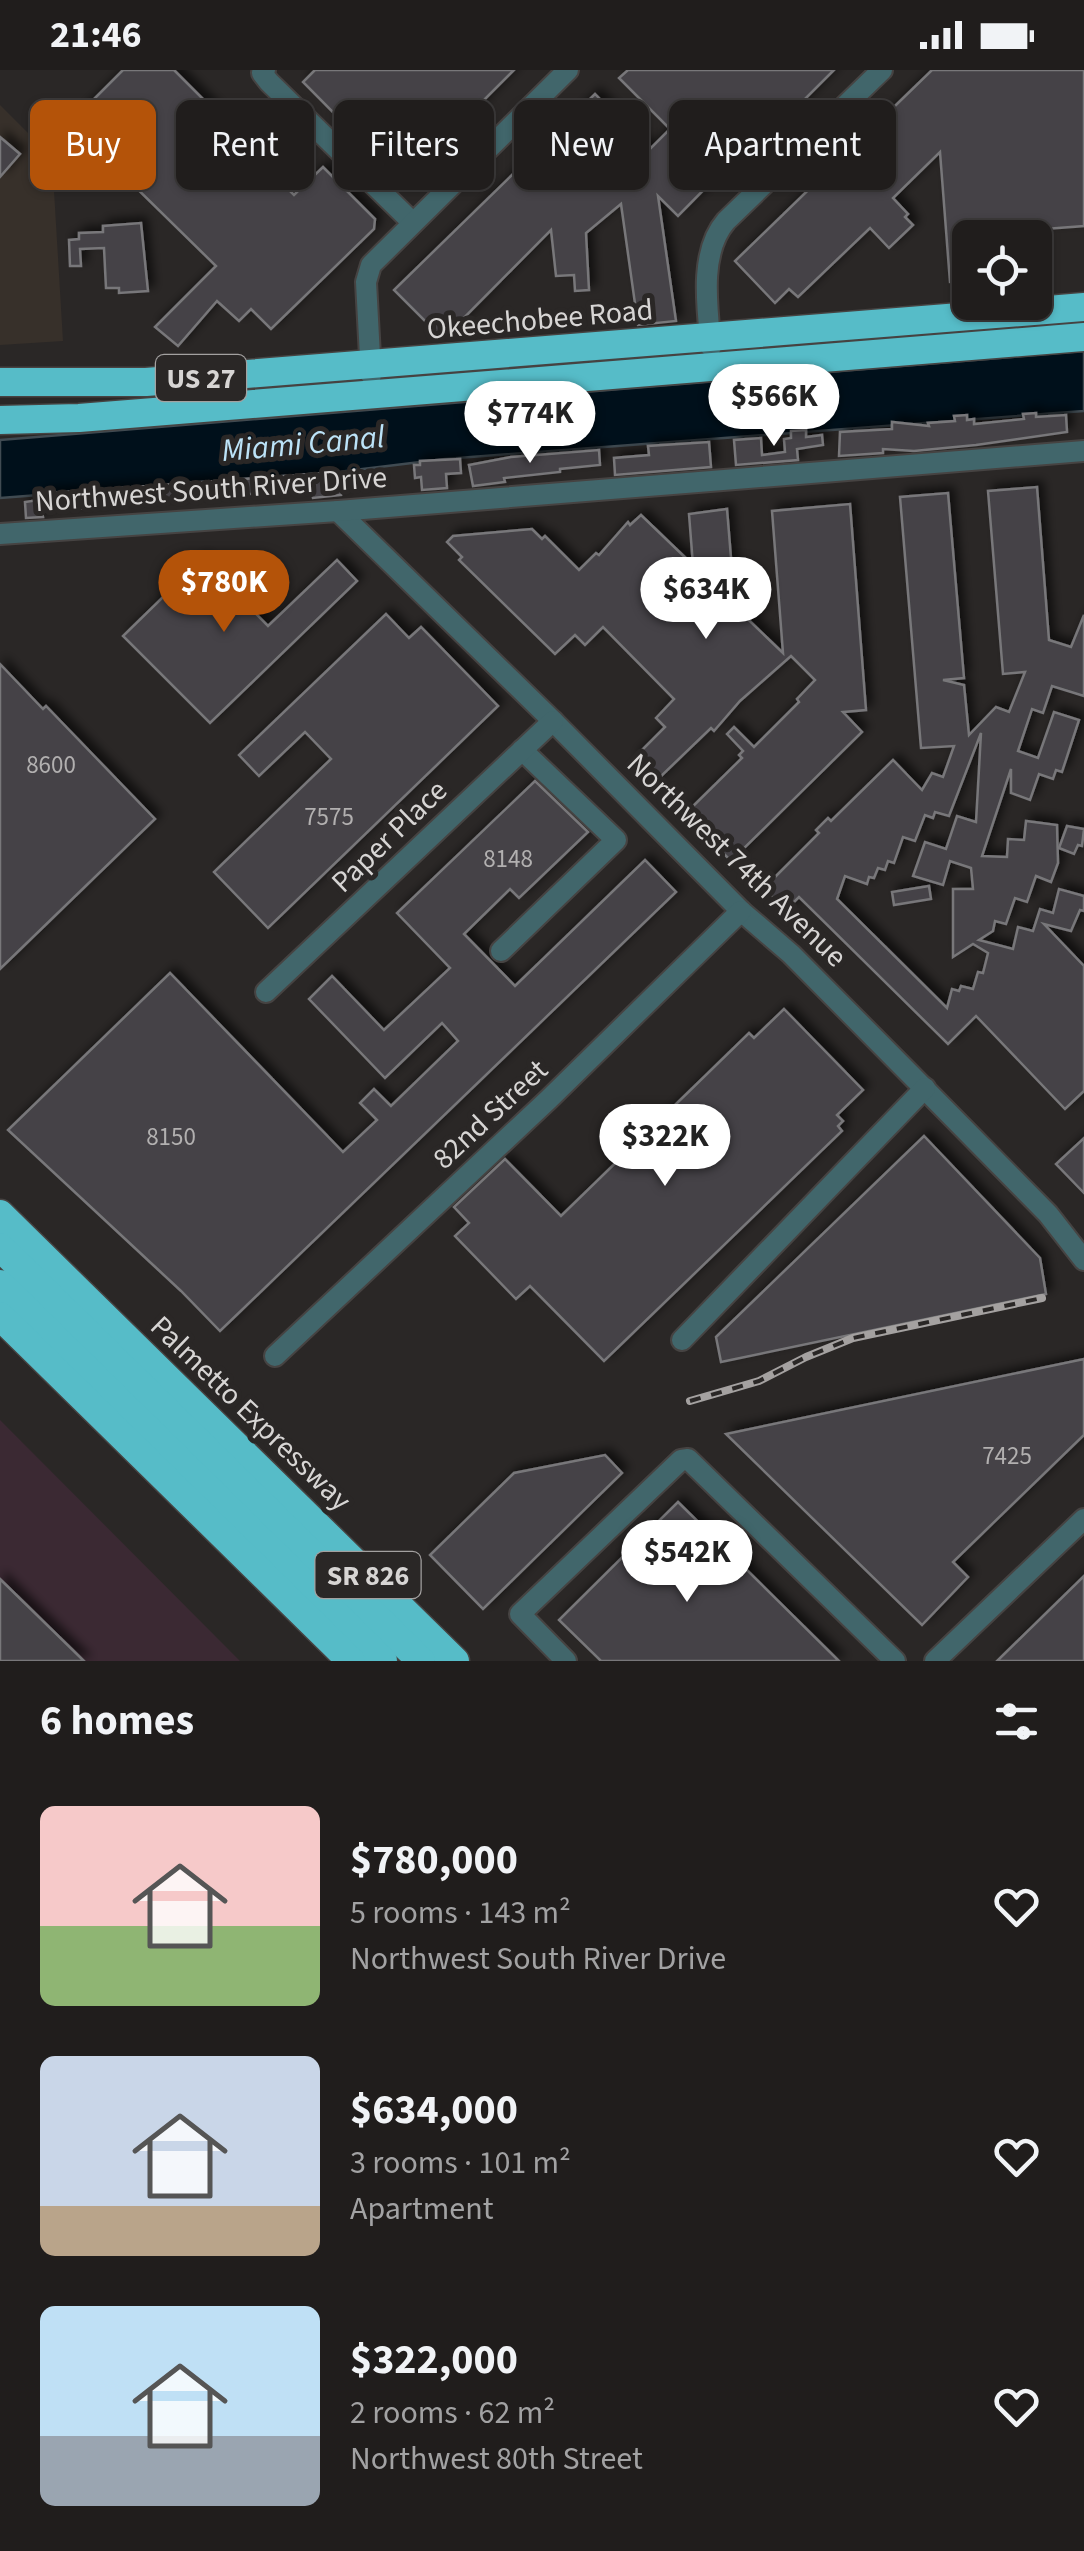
<!DOCTYPE html>
<html lang="en">
<head>
<meta charset="utf-8">
<style>
	:root { --surface:#201d1c; --page:#282625; --text:#f1f3f6; --muted:#a2a2a3; --line:#3d3b3b; --accent:#b45309 }
	body { margin:0; font-family:"Source Sans 3",sans-serif; background:var(--page); color:var(--text); height:100vh; display:flex; flex-direction:column; font-size:38px; white-space:nowrap }
	* { box-sizing:border-box; margin:0 }
	p { font-size:32px; color:var(--muted) }
	.icon { flex:none; width:55px; height:55px; fill:none; stroke:currentColor; stroke-width:2; stroke-linecap:round; stroke-linejoin:round }
	.map { position:relative; height:1591px; overflow:hidden }
	.panel { display:flex; flex-direction:column; background:var(--surface); flex:1 }
	.panel>* { flex:none }
	.hud { position:absolute; left:30px; top:30px; width:1025px; height:90px; display:flex; gap:20px }
	.controls { position:absolute; left:952px; top:150px; display:grid; gap:20px }
	.controls a { display:grid; place-items:center; width:100px; height:100px; border-radius:15px; background:var(--surface); box-shadow:0 2px 8px #0004,0 0 0 2px var(--line); font-size:50px }
	.price { position:absolute; translate:-50% -85px; padding:0 22px; border-radius:35px; background:#fff; color:#222; font-size:32px; line-height:65px; filter:drop-shadow(0 2px 5px #0008) }
	.price::after { content:''; position:absolute; left:50%; top:60px; width:30px; height:22px; margin-left:-15px; background:inherit; clip-path:polygon(0 0,100% 0,50% 100%) }
	.price.on { background:var(--accent); color:#fff }
	ul { padding:0; list-style:none }
	li { display:flex; align-items:center; gap:30px; height:250px; padding:0 40px }
	li span { display:grid; place-items:center; flex:none; width:280px; height:200px; border-radius:15px; color:#555 }
	li>.icon { margin-inline-start:auto }
	span .icon { width:120px; height:120px; fill:#fffc; stroke-width:1 }
	li b { font-size:42px }
	h2 { display:flex; justify-content:space-between; align-items:center; height:120px; padding:0 40px; font-size:42px }
	.tag { padding:0 35px; border-radius:15px; background:var(--surface); box-shadow:0 2px 8px #0004,0 0 0 2px var(--line); font-size:35px; line-height:90px }
	.tag.on { background:var(--accent); color:#fff }
	.status { display:flex; justify-content:space-between; align-items:center; height:70px; padding:0 50px; background:var(--surface); direction:ltr }
	.status svg { height:28px; fill:currentColor }
	.map>svg:first-child { display:block }
</style>
</head>
<body>
<div class="status"><b>21:46</b><svg viewBox="0 0 49 12"><path d="M0 12V9h3v3zM5 12V6h3v6zM10 12V3h3v9zM15 12V0h3v12zM26 1h20v11H26zM47 4h2v5h-2z"/></svg></div>
<div class="map">
<svg width="1084" height="1591" viewBox="0 0 1084 1591">
	<defs>
		<filter id="shadow"><feDropShadow dx="5.5" dy="-5.5" stdDeviation="5" flood-color="#0009"/></filter>
	</defs>
	<rect width="100%" height="100%" fill="#2a2726"/>
	<!-- built -->
	<polygon fill="#37302a" points="0,35 52,87 63,271 0,275"/>
	<!-- industrial -->
	<polygon fill="#3b2933" points="0,1350 240,1591 0,1591"/>
	<!-- water -->
	<polygon fill="#00101b" stroke="#404b52" stroke-width="2.5" points="1084,281 1084,341 445,389 338,402 0,428 0,370"/>
	<!-- building -->
	<g fill="#444346" stroke="#78777a" stroke-width="2.5" fill-rule="evenodd" filter="url(#shadow)">
		<polygon points="123,0 174,0 217,43 214,46 294,125 323,97 375,149 374,159 271,259 251,239 239,251 217,231 178,276 155,257 216,196 70,53"/>
		<polygon points="315,0 514,0 402,112 303,12"/>
		<polygon points="628,0 834,0 795,39 789,33 678,146 658,126 676,251 638,255 621,134 586,163 589,220 575,221 574,205 556,206 551,160 443,269 394,220 595,24 649,80 670,59 619,8"/>
		<polygon points="932,0 1084,0 1084,156 1032,160 1031,153 1007,155 1007,161 981,163 981,168 970,168 970,210 950,212 940,82 893,128 908,144 905,147 913,155 889,178 870,158 798,227 789,219 775,233 735,191"/>
		<polygon points="0,67 20,84 0,107"/>
		<polygon points="141,153 148,221 119,223 119,218 106,218 104,178 80,179 81,196 70,196 69,170 79,169 79,163 103,162 103,156"/>
		<polygon points="1036,343 1036,347 1066,345 1067,362 976,375 914,381 883,379 883,383 839,386 840,362 892,359 892,352 929,356 928,353 955,351 954,346 967,345 967,350 974,349 974,354 1024,349 1023,344"/>
		<polygon points="806,360 806,367 822,365 823,375 797,379 798,390 736,395 734,370 761,368 762,385 785,382 784,369 791,368 791,361"/>
		<polygon points="709,372 711,397 615,405 614,388 649,385 648,376"/>
		<polygon points="599,380 600,395 560,399 560,402 504,408 505,412 473,416 469,395 511,387"/>
		<polygon points="460,389 461,403 446,404 447,418 422,420 421,407 415,408 414,395 420,395 420,391"/>
		<polygon points="338,402 341,425 313,428 309,408 296,420 42,442 43,447 26,448 25,432 39,430 40,424"/>
		<path d="M 1037,417 L 1049,570 L 1071,577 L 1084,545 L 1084,626 L 1052,616 L 1043,643 L 1032,639 L 1018,681 L 1038,688 L 1054,642 L 1079,650 L 1062,702 L 1056,700 L 1053,709 L 1039,704 L 1030,730 L 1011,723 L 1011,699 L 982,786 L 1007,787 L 1008,769 L 1024,770 L 1026,751 L 1057,755 L 1058,793 L 1051,812 L 1036,806 L 1027,832 L 1015,828 L 1006,854 L 995,851 L 993,861 L 979,870 L 1013,879 L 1018,857 L 1033,861 L 1040,839 L 1053,843 L 1059,819 L 1084,826 L 1084,841 L 1080,840 L 1071,861 L 1044,854 L 1084,896 L 1084,1021 L 1065,1039 L 976,946 L 948,974 L 799,827 L 787,839 L 763,819 L 819,763 L 816,760 L 828,748 L 831,751 L 893,690 L 922,720 L 932,703 L 943,707 L 954,676 L 921,678 L 900,427 L 948,423 L 964,608 L 943,610 L 964,615 L 969,665 L 996,637 L 1009,642 L 1025,602 L 1003,604 L 988,421 ZM 981,663 L 976,752 L 957,746 L 946,779 L 925,772 L 913,806 L 943,815 L 950,791 L 971,798 L 973,819 L 953,819 L 953,887 L 973,874 L 988,883 L 983,903 L 978,902 L 973,919 L 961,916 L 959,921 L 952,919 L 947,938 L 837,829 L 845,806 L 867,814 L 869,807 L 874,808 L 878,798 L 885,800 L 888,791 L 894,793 L 903,767 L 915,771 L 925,745 L 933,748 L 935,742 L 949,746 Z"/>
		<polygon points="850,434 866,640 843,642 862,662 731,791 720,780 723,777 698,751 695,754 685,744 742,688 739,685 743,681 727,664 734,657 754,677 799,632 797,629 815,610 791,586 740,631 714,661 711,658 654,713 645,704 647,701 634,688 665,657 656,648 674,629 603,557 585,575 575,565 555,584 459,490 462,487 447,472 453,466 532,459 542,469 545,466 579,500 596,483 599,485 628,452 630,455 641,445 693,495 689,444 727,439 735,537 783,583 772,441"/>
		<polygon points="202,489 268,556 337,490 357,511 210,653 123,566"/>
		<polygon points="386,544 409,568 421,557 498,636 268,858 214,802 331,689 305,662 259,706 239,685"/>
		<polygon points="0,594 43,639 46,636 155,749 0,899"/>
		<polygon points="535,711 588,762 519,828 510,819 464,864 515,916 645,790 676,822 220,1261 181,1221 8,1060 170,903 343,1082 377,1050 360,1033 374,1019 391,1036 458,971 442,953 385,1008 309,929 332,906 384,960 450,898 397,843"/>
		<polygon points="1067,756 1084,759 1082,776 1078,775 1074,784 1059,778"/>
		<polygon points="929,816 931,829 894,835 892,822"/>
		<polygon points="784,939 863,1020 837,1045 843,1051 838,1056 842,1061 604,1291 530,1216 516,1229 455,1166 469,1153 454,1137 505,1089 561,1146 749,963 754,968"/>
		<polygon points="924,1066 1040,1188 1046,1224 721,1292 716,1267"/>
		<polygon points="1084,1068 1084,1123 1056,1094"/>
		<polygon points="1084,1289 1084,1365 953,1492 968,1507 922,1555 726,1364"/>
		<polygon points="605,1385 622,1403 483,1539 430,1485 514,1403"/>
		<polygon points="678,1432 839,1591 601,1591 559,1550"/>
		<polygon points="1084,1506 1084,1591 997,1591"/>
		<polygon points="0,1509 84,1591 0,1591"/>
	</g>
	<g fill="none" stroke-linecap="round" stroke-linejoin="round">
		<defs>
			<g id="minor">
				<polyline points="265,0 262,3 269,12 412,152"/>
				<path d="M 711,277 C 707,237 699,182 726,151 L 882,0"/>
				<polyline points="371,305 366,212 371,195 568,0"/>
				<polyline points="338,441 553,651 741,841 791,884 911,1005 1048,1144 1084,1190"/>
				<polyline points="0,464 338,441 1084,381"/>
				<polyline points="501,881 616,770 522,680"/>
				<polyline points="266,922 553,651"/>
				<polyline points="682,1270 925,1018"/>
				<polyline points="275,1286 549,1029 741,841"/>
				<polyline points="566,1591 520,1544 681,1390 688,1389 895,1591"/>
				<polyline points="935,1591 1084,1449"/>
			</g>
			<g id="highway">
				<polyline points="0,312 146,312 1084,237"/>
				<polyline points="0,350 79,348 1084,267"/>
				<polyline points="0,1144 455,1591"/>
				<polyline points="0,1177 421,1591"/>
				<polyline points="0,1214 383,1591"/>
				<polyline points="0,1246 351,1591"/>
			</g>
		</defs>
		<!-- minor casing -->
		<use href="#minor" stroke="#464342" stroke-width="24"/>
		<!-- highway casing -->
		<use href="#highway" stroke="#464342" stroke-width="31"/>
		<!-- minor -->
		<use href="#minor" stroke="#41666b" stroke-width="20"/>
		<!-- highway -->
		<use href="#highway" stroke="#56bcc8" stroke-width="28"/>
		<defs>
			<polyline id="rail" points="690,1331 759,1311 806,1287 853,1268 1042,1228"/>
		</defs>
		<!-- rail casing -->
		<use href="#rail" stroke="#a4a1a0" stroke-width="8"/>
		<!-- rail -->
		<use href="#rail" stroke="#2a2726" stroke-width="4" stroke-dasharray="11" stroke-linecap="butt"/>
	</g>
	<g text-anchor="middle" stroke-width="10" stroke-linejoin="round" paint-order="stroke">
		<!-- number labels -->
		<g font-size="25" fill="#b2b0b0">
			<text x="51" y="703">8600</text>
			<text x="329" y="755">7575</text>
			<text x="508" y="797">8148</text>
			<text x="171" y="1075">8150</text>
			<text x="1007" y="1394">7425</text>
		</g>
		<!-- shield labels -->
		<g fill="#2a2726" stroke="#a3a1a0" stroke-width="2.5">
			<rect x="156" y="285" width="90" height="46" rx="8"/>
			<rect x="315.5" y="1482" width="105" height="46" rx="8"/>
		</g>
		<g font-size="28" font-weight="bold" fill="#d7d5d4">
			<text x="201" y="318">US 27</text>
			<text x="368" y="1515">SR 826</text>
		</g>
		<!-- street labels -->
		<g font-size="30" fill="#d7d5d4" stroke="#2a2726">
			<text transform="translate(540 249) rotate(-5)" y="10">Okeechobee Road</text>
			<text transform="translate(211 419) rotate(-4)" y="10">Northwest South River Drive</text>
			<text transform="translate(389 766) rotate(-44)" y="10">Paper Place</text>
			<text transform="translate(737 790) rotate(44)" y="10">Northwest 74th Avenue</text>
			<text transform="translate(490 1044) rotate(-43)" y="10">82nd Street</text>
			<text transform="translate(251 1343) rotate(44)" y="10">Palmetto Expressway</text>
		</g>
		<!-- water labels -->
		<g font-size="32" font-style="italic" fill="#bce3f8" stroke="#2a2726">
			<text transform="translate(303 373) rotate(-5)" y="11">Miami Canal</text>
		</g>
	</g>
</svg>
<div class="controls">
<a><svg class="icon" aria-label="locate" viewBox="0 0 24 24"><circle cx="12" cy="12" r="6"/><path d="M12 2v4M12 18v4M2 12h4M18 12h4"/></svg></a>
</div>
<b class="price" style="left:774px;top:379px">$566K</b>
<b class="price" style="left:530px;top:396px">$774K</b>
<b class="price on" style="left:224px;top:565px">$780K</b>
<b class="price" style="left:706px;top:572px">$634K</b>
<b class="price" style="left:665px;top:1119px">$322K</b>
<b class="price" style="left:687px;top:1535px">$542K</b>
<div class="hud">
<a class="tag on">Buy</a>
<a class="tag">Rent</a>
<a class="tag">Filters</a>
<a class="tag">New</a>
<a class="tag">Apartment</a>
</div>
</div>
<section class="panel">
<h2>6 homes<svg class="icon" aria-label="filters" viewBox="0 0 24 24"><path d="M4 7h16M4 17h16"/><circle cx="9" cy="7" r="2"/><circle cx="15" cy="17" r="2"/></svg></h2>
<ul>
<li><span style="background:linear-gradient(#f6c9c9 60%,#8fb573 0)"><svg class="icon" aria-label="home" viewBox="0 0 24 24"><path d="M3 11l9-7 9 7M6 9v11h12V9"/></svg></span><div><b>$780,000</b><p>5 rooms · 143 m²</p><p>Northwest South River Drive</p></div><svg class="icon" aria-label="heart" viewBox="0 0 24 24"><path d="M12 20l-8-8c-3-5 5-10 8-4 3-6 11-1 8 4z"/></svg></li>
<li><span style="background:linear-gradient(#c9d6e8 75%,#b9a48a 0)"><svg class="icon" aria-label="home" viewBox="0 0 24 24"><path d="M3 11l9-7 9 7M6 9v11h12V9"/></svg></span><div><b>$634,000</b><p>3 rooms · 101 m²</p><p>Apartment</p></div><svg class="icon" aria-label="heart" viewBox="0 0 24 24"><path d="M12 20l-8-8c-3-5 5-10 8-4 3-6 11-1 8 4z"/></svg></li>
<li><span style="background:linear-gradient(#bfe0f5 65%,#9aa5b1 0)"><svg class="icon" aria-label="home" viewBox="0 0 24 24"><path d="M3 11l9-7 9 7M6 9v11h12V9"/></svg></span><div><b>$322,000</b><p>2 rooms · 62 m²</p><p>Northwest 80th Street</p></div><svg class="icon" aria-label="heart" viewBox="0 0 24 24"><path d="M12 20l-8-8c-3-5 5-10 8-4 3-6 11-1 8 4z"/></svg></li>
</ul>
</section>
</body>
</html>
